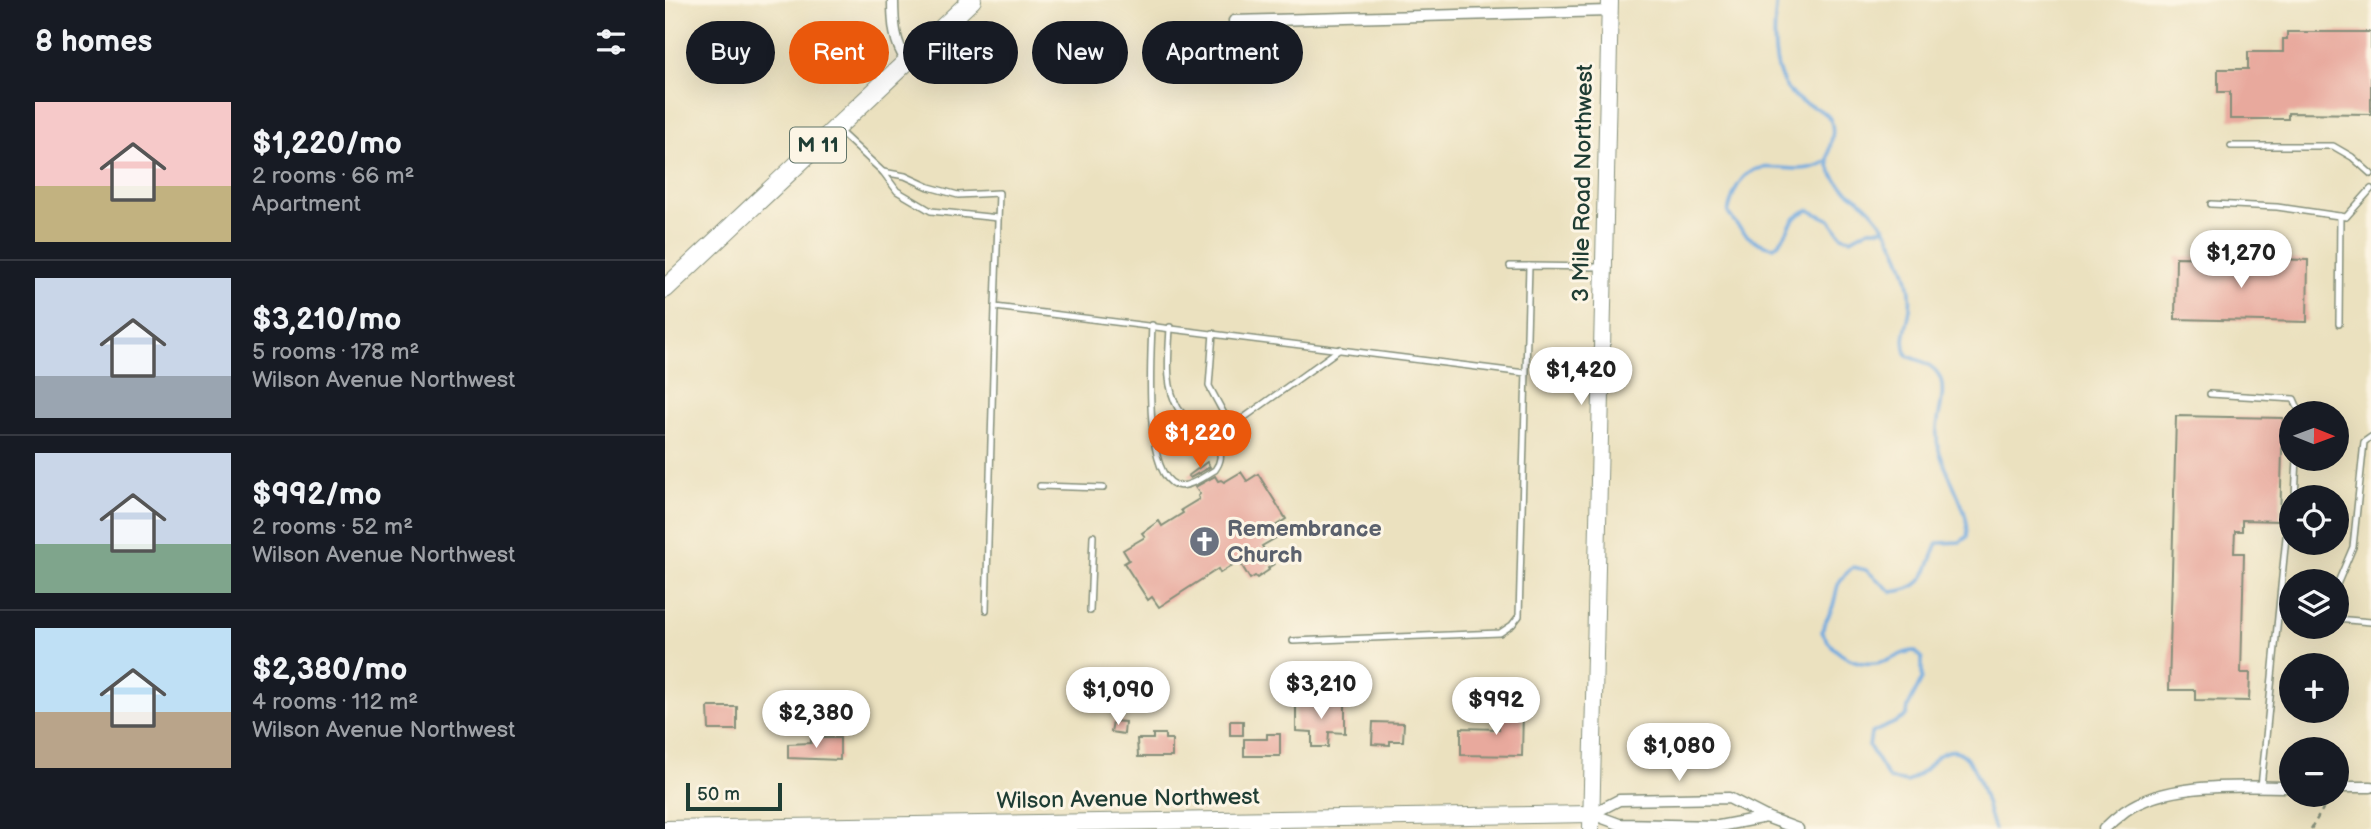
<!DOCTYPE html>
<html lang="en">
<head>
<meta charset="utf-8">
<style>
	:root { --surface:#171b24; --page:#242831; --text:#f1f3f6; --muted:#9ea1a6; --line:#363941; --accent:#ea580c }
	body { margin:0; font-family:"Balsamiq Sans",sans-serif; background:var(--page); color:var(--text); height:100vh; display:flex; flex-direction:column; font-size:26px; white-space:nowrap }
	* { box-sizing:border-box; margin:0 }
	p { font-size:23px; color:var(--muted) }
	.icon { flex:none; width:38px; height:38px; fill:none; stroke:currentColor; stroke-width:2; stroke-linecap:round; stroke-linejoin:round }
	.map { position:relative; flex:1; overflow:hidden }
	.panel { display:flex; flex-direction:column; background:var(--surface); width:665px }
	.panel>* { flex:none }
	.hud { position:absolute; left:21px; top:21px; width:665px; height:63px; display:flex; gap:14px }
	.needle { width:46px; rotate:91deg }
	.controls { position:absolute; left:1614px; top:401px; display:grid; gap:14px }
	.controls a { display:grid; place-items:center; width:70px; height:70px; border-radius:50%; background:var(--surface); box-shadow:0 7px 28px #0002; font-size:35px }
	.scale { position:absolute; left:21px; bottom:18px; width:96px; box-sizing:border-box; padding-left:7px; border:4px solid #1f3d34; border-top:0; font-size:19px; line-height:24px; white-space:nowrap; color:#1f3d34; -webkit-text-stroke:5px #fcf5e5; paint-order:stroke }
	.price { position:absolute; translate:-50% -60px; padding:0 16px; border-radius:24px; background:#fff; color:#222; font-size:23px; line-height:46px; filter:drop-shadow(0 2px 4px #0008) }
	.price::after { content:''; position:absolute; left:50%; top:42px; width:21px; height:16px; margin-left:-10px; background:inherit; clip-path:polygon(0 0,100% 0,50% 100%) }
	.price.on { background:var(--accent); color:#fff }
	ul { padding:0; list-style:none }
	li { display:flex; align-items:center; gap:21px; height:175px; padding:0 35px }
	li+li { border-top:2px solid var(--line) }
	li span { display:grid; place-items:center; flex:none; width:196px; height:140px; border-radius:0px; color:#555 }
	li>.icon { margin-inline-start:auto }
	span .icon { width:84px; height:84px; fill:#fffc; stroke-width:1 }
	li b { font-size:30px }
	h2 { display:flex; justify-content:space-between; align-items:center; height:84px; padding:0 35px; font-size:30px }
	.chip { padding:0 24px; border-radius:32px; background:var(--surface); box-shadow:0 7px 28px #0002; font-size:24px; line-height:63px }
	.chip.on { background:var(--accent); color:#fff }
	main { display:flex; flex:1; min-height:0 }
	.map>svg:first-child { display:block }
</style>
</head>
<body>
<main>
<section class="panel">
<h2>8 homes<svg class="icon" aria-label="filters" viewBox="0 0 24 24"><path d="M4 7h16M4 17h16"/><circle cx="9" cy="7" r="2"/><circle cx="15" cy="17" r="2"/></svg></h2>
<ul>
<li><span style="background:linear-gradient(#f6c9c9 60%,#c2b280 0)"><svg class="icon" aria-label="home" viewBox="0 0 24 24"><path d="M3 11l9-7 9 7M6 9v11h12V9"/></svg></span><div><b>$1,220/mo</b><p>2 rooms · 66 m²</p><p>Apartment</p></div></li>
<li><span style="background:linear-gradient(#c9d6e8 70%,#9aa5b1 0)"><svg class="icon" aria-label="home" viewBox="0 0 24 24"><path d="M3 11l9-7 9 7M6 9v11h12V9"/></svg></span><div><b>$3,210/mo</b><p>5 rooms · 178 m²</p><p>Wilson Avenue Northwest</p></div></li>
<li><span style="background:linear-gradient(#c9d6e8 65%,#7fa58c 0)"><svg class="icon" aria-label="home" viewBox="0 0 24 24"><path d="M3 11l9-7 9 7M6 9v11h12V9"/></svg></span><div><b>$992/mo</b><p>2 rooms · 52 m²</p><p>Wilson Avenue Northwest</p></div></li>
<li><span style="background:linear-gradient(#bfe0f5 60%,#b9a48a 0)"><svg class="icon" aria-label="home" viewBox="0 0 24 24"><path d="M3 11l9-7 9 7M6 9v11h12V9"/></svg></span><div><b>$2,380/mo</b><p>4 rooms · 112 m²</p><p>Wilson Avenue Northwest</p></div></li>
</ul>
</section>
<div class="map">
<svg width="1706" height="829" viewBox="0 0 1706 829">
	<rect width="100%" height="100%" fill="#fcf5e5"/>
	<filter id="ink" filterUnits="userSpaceOnUse"><feTurbulence type="fractalNoise" baseFrequency=".0143" numOctaves="2"/><feDisplacementMap in="SourceGraphic" scale="14" xChannelSelector="R" yChannelSelector="G"/><feConvolveMatrix kernelMatrix="1 2 1 2 8 2 1 2 1" color-interpolation-filters="sRGB"/></filter>
	<filter id="wash" filterUnits="userSpaceOnUse"><feTurbulence type="fractalNoise" baseFrequency=".00686" numOctaves="4" result="noise"/><feDisplacementMap in="SourceGraphic" scale="28" xChannelSelector="R" yChannelSelector="G"/><feGaussianBlur stdDeviation="1.57" result="paint"/><feColorMatrix in="noise" values="0 0 0 0 0 0 0 0 0 0 0 0 0 0 0 0 0 1.4 0 .05"/><feComposite in="paint" operator="in"/></filter>
	<g filter="url(#wash)">
		<rect width="100%" height="100%" fill="#ebe1bf"/>
		<g fill="none" stroke-linecap="round" stroke-linejoin="round">
			<!-- stream -->
			<g stroke="#6ea9df" stroke-width="3.5">
				<path d="M 1112,0 C 1108,30 1104,81 1134,100 C 1143,106 1159,109 1165,119 C 1174,136 1157,152 1166,171 C 1174,188 1187,193 1200,204 C 1216,218 1227,238 1235,257 C 1243,275 1248,296 1244,315 C 1241,331 1236,339 1242,356 C 1255,360 1272,366 1276,380 C 1282,402 1266,424 1274,450 C 1281,475 1307,514 1302,537 L 1295,542 L 1273,543 C 1260,572 1263,588 1227,592 L 1201,570 L 1188,567 C 1169,584 1174,584 1168,606 C 1165,615 1159,622 1157,632 C 1170,657 1197,670 1224,660 C 1234,656 1239,651 1250,651 L 1257,659 L 1257,679 L 1243,707 L 1242,715 C 1231,725 1219,725 1206,734 L 1204,746 L 1224,779 L 1242,782 C 1248,778 1255,774 1260,770 C 1266,765 1269,757 1276,754 C 1311,734 1320,808 1329,829"/>
				<path d="M 1163,160 C 1126,188 1080,134 1063,213 C 1076,231 1086,244 1109,247 C 1127,234 1121,217 1144,210 L 1165,220 L 1177,236 L 1186,239 L 1204,229 L 1221,229"/>
			</g>
		</g>
		<g id="blocks">
			<!-- building -->
			<g fill="#e8a99d">
				<polygon points="1622,32 1706,32 1706,114 1623,113 1623,119 1565,119 1565,92 1553,92 1553,69 1583,69 1583,52 1618,52 1618,39 1622,39"/>
				<polygon points="1511,257 1643,260 1642,322 1510,319"/>
				<polygon points="1511,416 1618,418 1615,521 1577,520 1577,531 1570,531 1569,553 1579,553 1576,673 1585,673 1584,701 1530,700 1530,690 1504,690"/>
				<polygon points="542,462 545,467 525,478 523,476"/>
				<polygon points="576,472 582,481 593,474 621,519 610,526 616,535 597,546 609,564 603,568 604,570 592,578 590,576 585,579 574,561 555,573 553,569 494,607 487,597 483,600 459,563 464,560 458,550 480,537 477,533 494,521 497,526 518,513 516,510 534,499 533,496 535,494 530,487 550,476 553,481 556,480 559,482"/>
				<polygon points="631,703 680,704 680,733 664,732 663,747 647,747 647,732 631,731"/>
				<polygon points="43,707 72,707 72,730 44,730"/>
				<polygon points="834,708 858,708 857,756 796,755 796,728 834,729"/>
				<polygon points="448,721 460,722 459,734 446,732"/>
				<rect x="565" y="721" width="13" height="14"/>
				<polygon points="708,722 739,723 738,741 725,741 725,745 707,744"/>
				<polygon points="488,734 500,734 500,739 507,739 507,757 473,757 472,739 488,739"/>
				<polygon points="602,734 615,734 615,756 579,756 579,739 602,739"/>
				<polygon points="146,738 175,738 175,760 123,758 123,744 146,743"/>
			</g>
		</g>
	</g>
	<g filter="url(#ink)">
		<use href="#blocks" fill-opacity="0" stroke="#858f7a" stroke-width="2"/>
		<g fill="none" stroke-linecap="round" stroke-linejoin="round">
			<defs>
				<g id="lane">
					<polyline points="173,130 218,172 232,191 266,211 333,218"/>
					<polyline points="1566,146 1668,146 1687,157 1706,174"/>
					<polyline points="218,172 240,176 264,187 293,195 334,193 330,307 860,373"/>
					<polyline points="1546,204 1612,207 1681,217 1706,189"/>
					<polyline points="845,266 864,266"/>
					<polyline points="1674,324 1675,216"/>
					<path d="M 487,325 C 486,356 478,473 511,485 C 523,489 541,475 550,470 C 571,441 526,429 513,408 C 499,384 504,354 505,327"/>
					<polyline points="548,333 544,386 566,427 675,349"/>
					<polyline points="1545,394 1629,399 1635,413"/>
					<polyline points="549,440 566,427"/>
					<polyline points="375,486 438,488"/>
					<polyline points="1630,497 1632,458"/>
					<polyline points="1671,587 1688,547 1699,442 1706,437"/>
					<polyline points="321,610 330,307"/>
					<polyline points="425,611 428,536"/>
					<polyline points="1671,619 1706,622"/>
					<polyline points="628,641 835,633 847,625 854,616 864,266 935,267"/>
					<polyline points="1596,787 1621,537 1626,523"/>
				</g>
				<g id="street">
					<path d="M 228,0 C 228,22 229,43 242,61"/>
					<polyline points="569,21 944,11"/>
					<polyline points="1671,787 1706,787"/>
					<polyline points="927,814 954,800 1064,798 1101,817 1133,829"/>
					<polyline points="927,814 954,824 1054,826 1101,817"/>
					<path d="M 1439,829 C 1445,823 1452,817 1460,811 C 1503,781 1576,787 1626,787"/>
				</g>
				<g id="secondary">
					<polyline points="0,829 927,814"/>
					<polyline points="926,829 945,0"/>
				</g>
				<polyline id="primary" points="0,289 307,0"/>
			</defs>
			<!-- lane casing -->
			<use href="#lane" stroke="#858f7a" stroke-width="8"/>
			<!-- street casing -->
			<use href="#street" stroke="#858f7a" stroke-width="13"/>
			<!-- secondary casing -->
			<use href="#secondary" stroke="#858f7a" stroke-width="18"/>
			<!-- primary casing -->
			<use href="#primary" stroke="#858f7a" stroke-width="20"/>
			<!-- path -->
			<polyline stroke="#858f7a" stroke-width="2.5" stroke-dasharray="5 5" stroke-linecap="butt" points="1646,829 1666,795"/>
			<!-- lane -->
			<use href="#lane" stroke="#fff" stroke-width="5"/>
			<!-- street -->
			<use href="#street" stroke="#fff" stroke-width="10"/>
			<!-- secondary -->
			<use href="#secondary" stroke="#fff" stroke-width="16"/>
			<!-- primary -->
			<use href="#primary" stroke="#fff" stroke-width="18"/>
		</g>
	</g>
	<!-- icons -->
	<defs>
		<symbol id="church-disc" viewBox="-11 -11 22 22"><circle r="9.5" fill="#6b7280" stroke="#fcf5e5"/><path d="M-1.2-6h2.4v3.5h3.3v2.4h-3.3V6h-2.4V-.1h-3.3v-2.4h3.3Z" fill="#fff"/></symbol>
	</defs>
	<g fill-rule="evenodd">
		<use href="#church-disc" x="522" y="524" width="35" height="35"/>
	</g>
	<g text-anchor="middle" stroke-width="6" stroke-linejoin="round" paint-order="stroke">
		<!-- shield labels -->
		<rect fill="#fcf5e5" stroke="#617469" stroke-width="2" x="125" y="127.5" width="56" height="35" rx="5"/>
		<g font-size="21" font-weight="bold" fill="#1f3d34">
			<text x="153" y="152">M 11</text>
		</g>
		<!-- street labels -->
		<g font-size="23" fill="#1f3d34" stroke="#fcf5e5">
			<text transform="translate(917 183) rotate(-89)" y="8">3 Mile Road Northwest</text>
			<text transform="translate(463 798) rotate(-1)" y="8">Wilson Avenue Northwest</text>
		</g>
		<!-- worship labels -->
		<g font-size="23" font-weight="bold" fill="#5b616d" stroke="#fcf5e5" text-anchor="start">
			<text x="562" y="536">Remembrance<tspan x="562" dy="26">Church</tspan></text>
		</g>
	</g>
</svg>
<div class="controls">
<a><svg class="needle" viewBox="-14 -14 28 28"><path d="M0-13l5 13h-10z" fill="#e53935"/><path d="M0 13l5-13h-10z" fill="#9ea1a6"/></svg></a>
<a><svg class="icon" aria-label="locate" viewBox="0 0 24 24"><circle cx="12" cy="12" r="6"/><path d="M12 2v4M12 18v4M2 12h4M18 12h4"/></svg></a>
<a><svg class="icon" aria-label="layers" viewBox="0 0 24 24"><path d="M12 4l9 5-9 5-9-5zM3 14l9 5 9-5"/></svg></a>
<a>+</a>
<a>−</a>
</div>
<div class="scale">50 m</div>
<b class="price" style="left:1576px;top:290px">$1,270</b>
<b class="price" style="left:916px;top:407px">$1,420</b>
<b class="price on" style="left:535px;top:470px">$1,220</b>
<b class="price" style="left:656px;top:721px">$3,210</b>
<b class="price" style="left:453px;top:727px">$1,090</b>
<b class="price" style="left:831px;top:737px">$992</b>
<b class="price" style="left:151px;top:750px">$2,380</b>
<b class="price" style="left:1014px;top:783px">$1,080</b>
<div class="hud">
<a class="chip">Buy</a>
<a class="chip on">Rent</a>
<a class="chip">Filters</a>
<a class="chip">New</a>
<a class="chip">Apartment</a>
</div>
</div>
</main>
</body>
</html>
